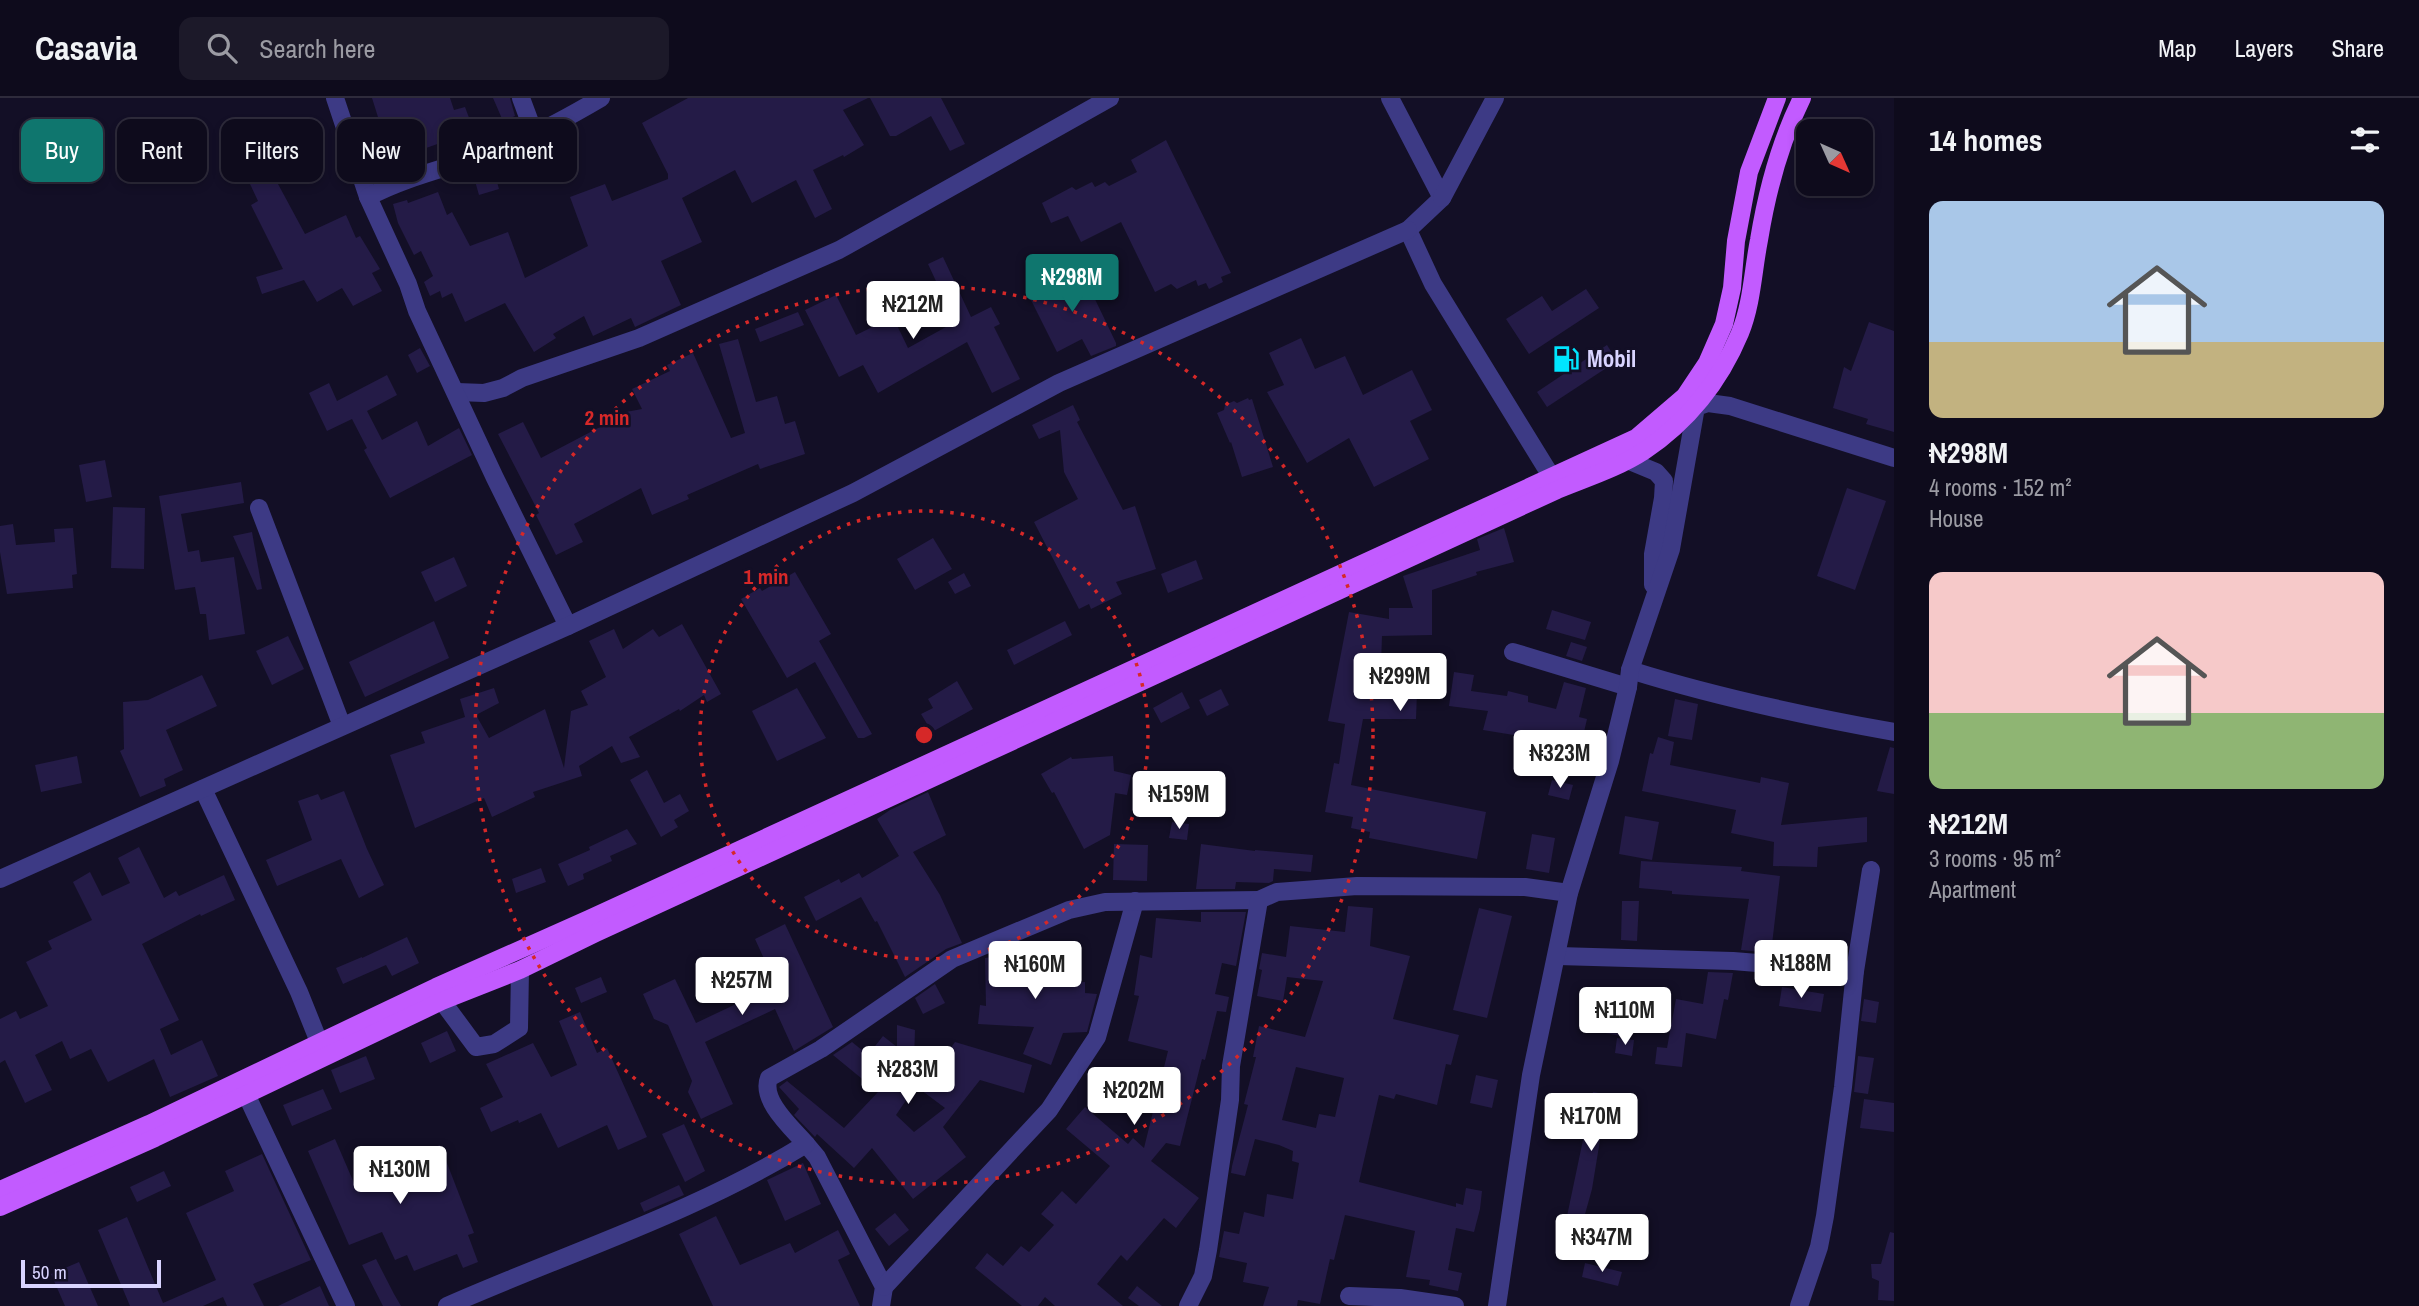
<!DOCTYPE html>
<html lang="en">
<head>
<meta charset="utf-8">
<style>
	:root { --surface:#0e0b1c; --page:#1c1929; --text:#f1f3f6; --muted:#9b9ba3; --line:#2e2b3b; --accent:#0f766e }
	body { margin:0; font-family:"Archivo Narrow",sans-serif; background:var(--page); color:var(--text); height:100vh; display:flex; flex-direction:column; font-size:26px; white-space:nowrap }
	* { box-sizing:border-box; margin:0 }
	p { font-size:23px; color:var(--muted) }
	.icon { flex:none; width:38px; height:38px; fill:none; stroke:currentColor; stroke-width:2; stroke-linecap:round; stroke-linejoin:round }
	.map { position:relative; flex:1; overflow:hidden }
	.details { display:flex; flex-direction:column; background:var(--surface); width:525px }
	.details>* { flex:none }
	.banner { position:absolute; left:21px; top:21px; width:665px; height:63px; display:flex; gap:14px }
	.needle { width:46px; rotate:135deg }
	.tools { position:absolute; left:1796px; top:21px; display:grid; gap:14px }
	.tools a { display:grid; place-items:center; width:77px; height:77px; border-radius:14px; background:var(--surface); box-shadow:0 4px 10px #0003,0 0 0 2px var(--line); font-size:35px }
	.scale { position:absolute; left:21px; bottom:18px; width:140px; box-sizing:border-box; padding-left:7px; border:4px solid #d9d4ff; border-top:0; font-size:19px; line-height:24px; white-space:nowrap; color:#d9d4ff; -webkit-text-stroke:5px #130f26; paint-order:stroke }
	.price { position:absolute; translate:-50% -60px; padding:0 16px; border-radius:7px; background:#fff; color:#222; font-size:23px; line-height:46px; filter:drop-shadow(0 2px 4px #0008) }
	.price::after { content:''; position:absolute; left:50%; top:42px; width:21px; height:16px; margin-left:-10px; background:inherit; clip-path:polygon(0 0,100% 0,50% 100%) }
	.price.selected { background:var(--accent); color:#fff }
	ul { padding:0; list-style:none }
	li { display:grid; align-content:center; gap:14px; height:371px; padding:0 35px }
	li span { display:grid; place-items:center; height:217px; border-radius:14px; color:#555 }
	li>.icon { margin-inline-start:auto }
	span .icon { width:126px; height:126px; fill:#fffc; stroke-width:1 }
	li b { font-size:30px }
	h2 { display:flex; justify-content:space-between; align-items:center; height:84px; padding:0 35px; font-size:30px }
	.pill { padding:0 24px; border-radius:14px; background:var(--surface); box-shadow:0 4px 10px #0003,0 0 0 2px var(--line); font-size:24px; line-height:63px }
	.pill.selected { background:var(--accent); color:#fff }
	header { display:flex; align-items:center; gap:42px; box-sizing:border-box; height:98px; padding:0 35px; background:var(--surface); border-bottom:2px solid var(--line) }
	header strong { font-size:33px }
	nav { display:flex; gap:38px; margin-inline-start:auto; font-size:24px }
	.search { width:490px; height:63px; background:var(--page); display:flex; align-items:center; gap:18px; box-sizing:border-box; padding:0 24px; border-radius:14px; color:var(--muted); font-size:26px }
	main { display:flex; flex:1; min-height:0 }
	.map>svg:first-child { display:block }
</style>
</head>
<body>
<header>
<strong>Casavia</strong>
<div class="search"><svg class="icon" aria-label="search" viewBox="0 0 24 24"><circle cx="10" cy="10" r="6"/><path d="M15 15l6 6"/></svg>Search here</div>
<nav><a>Map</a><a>Layers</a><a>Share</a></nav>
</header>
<main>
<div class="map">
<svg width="1894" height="1208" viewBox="0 0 1894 1208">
	<rect width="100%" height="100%" fill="#130f26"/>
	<!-- building -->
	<g fill="#241b47" fill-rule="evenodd">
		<polygon points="372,0 450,0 454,12 465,9 474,33 412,55 415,64 390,73 377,37 383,35"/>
		<polygon points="493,0 510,0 515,18 503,23"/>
		<polygon points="688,0 868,0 843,12 864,47 844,59 843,57 813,72 832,111 815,120 796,82 752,105 735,72 682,100 702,144 661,163 681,207 635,229 631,220 593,238 584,218 553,236 556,240 534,254 505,205 465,224 452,195 442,200 440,193 430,198 424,184 433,178 421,153 414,157 398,125 393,106 407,102 408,105 438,94 447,117 452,114 470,148 508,134 525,180 588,148 570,99 605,86 612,103 668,81 668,76 642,25"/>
		<polygon points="870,0 941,0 965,46 950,53 931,18 896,38 890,38"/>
		<polygon points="1166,42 1231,175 1221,179 1223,184 1209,191 1206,185 1198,188 1196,182 1177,191 1171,186 1155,194 1121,124 1081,144 1068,118 1051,125 1042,105 1072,89 1076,92 1092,84 1095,89 1105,84 1109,88 1137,74 1131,62"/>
		<polygon points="260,44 278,86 305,136 346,117 356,140 360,138 380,171 372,175 382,193 353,208 342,190 317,204 304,182 262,196 256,179 283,171 251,107 258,103 236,56"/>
		<polygon points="493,70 499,91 479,97 473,76"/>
		<polygon points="943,159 971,219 991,209 1000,226 994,229 1020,281 992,295 967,244 878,295 863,267 839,279 805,212 836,197 856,237 893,219 908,250 955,224 928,166"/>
		<polygon points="1081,172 1116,245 1116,248 1091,258 1082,241 1057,254 1027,194 1046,184 1048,188"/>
		<polygon points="1586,191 1599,210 1529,256 1506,221 1542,198 1552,213"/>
		<polygon points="798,214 804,227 760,244 755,231"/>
		<polygon points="1869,224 1894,233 1894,334 1866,326 1868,321 1833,310 1844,269 1851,273"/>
		<polygon points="1301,240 1315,271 1345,258 1363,297 1412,272 1432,312 1410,323 1429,361 1374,389 1349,340 1307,365 1267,294 1284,287 1269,255"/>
		<polygon points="738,241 756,304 777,298 785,326 795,323 805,356 760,371 758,366 687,397 689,401 652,417 641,390 574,426 583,444 556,457 536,417 539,415 498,336 523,324 541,360 600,329 599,319 642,311 632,291 670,273 667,267 693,255 731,340 745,335 719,246"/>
		<polygon points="1607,247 1617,263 1547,309 1537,294"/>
		<polygon points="420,250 430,268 417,275 408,257"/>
		<polygon points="387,277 397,297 367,313 382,342 417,323 428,348 459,330 472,357 390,400 364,352 367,350 352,321 327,333 309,295 329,285 337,303"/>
		<polygon points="1248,300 1249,302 1252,301 1273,369 1242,379 1231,344 1230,345 1217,315 1224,312 1225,307 1234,303 1237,305"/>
		<polygon points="1073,307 1080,322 1077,324 1123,412 1135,408 1156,471 1116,484 1122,496 1091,511 1089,506 1079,511 1034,424 1078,401 1064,374 1060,332 1039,341 1032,327"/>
		<polygon points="105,362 112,399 86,404 79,367"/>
		<polygon points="241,384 244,405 181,416 188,454 199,452 201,464 234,459 245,536 209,542 206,516 200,516 195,489 175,492 159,398"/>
		<polygon points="1847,390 1886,403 1855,492 1817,478"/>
		<polygon points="113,409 145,410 144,471 111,470"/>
		<polygon points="13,426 16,447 55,444 54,431 73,430 77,476 72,477 73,490 7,496 0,454 0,428"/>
		<polygon points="1504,430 1514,464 1476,474 1477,477 1432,492 1432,537 1382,538 1381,567 1418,568 1416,621 1363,621 1351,687 1486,714 1477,761 1369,740 1370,734 1351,730 1353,719 1325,714 1334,665 1339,666 1345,626 1328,623 1349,514 1389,521 1389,510 1413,510 1403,478 1480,452 1477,441"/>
		<polygon points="252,434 262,491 257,492 233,438"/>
		<polygon points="933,440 952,471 915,492 897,461"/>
		<polygon points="454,459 467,488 435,504 421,474"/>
		<polygon points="1196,462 1203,481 1168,495 1161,476"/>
		<polygon points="795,474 831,536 819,543 872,636 864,640 858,640 815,564 787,580 741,501 760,490 762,493"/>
		<polygon points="964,475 971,488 955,496 948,484"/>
		<polygon points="1552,512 1591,524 1585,542 1546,531"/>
		<polygon points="434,523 449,560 365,599 349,564"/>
		<polygon points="1065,523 1072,537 1014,567 1007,552"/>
		<polygon points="682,526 721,596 707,604 704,597 680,613 679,611 629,639 640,659 621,665 612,648 579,668 582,678 533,694 535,699 492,719 484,700 415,730 390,657 425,645 421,634 465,619 460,601 494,590 499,605 476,617 489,640 545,611 564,670 571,613 588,607 581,593 606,579 589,543 614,531 623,551 653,531 659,539"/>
		<polygon points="288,538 304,571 272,587 256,553"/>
		<polygon points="1571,544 1587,549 1582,563 1566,558"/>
		<polygon points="1454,574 1474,577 1471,593 1507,598 1508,593 1528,598 1528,604 1556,611 1564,584 1586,590 1579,619 1587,621 1579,656 1562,653 1564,645 1483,632 1488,613 1449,608"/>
		<polygon points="202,577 217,608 166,632 183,672 164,681 166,688 140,699 120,653 124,651 123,604 148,602"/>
		<polygon points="957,583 973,611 932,634 921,616 933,610 928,601"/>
		<polygon points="797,590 826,640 777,663 752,613"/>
		<polygon points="1221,591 1229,607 1207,618 1199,602"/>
		<polygon points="1182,594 1190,610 1161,625 1153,610"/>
		<polygon points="1675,601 1698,606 1692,642 1668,638"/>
		<polygon points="1658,639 1674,644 1670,667 1760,685 1761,679 1789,685 1781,727 1867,719 1867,744 1818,749 1817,769 1773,768 1774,744 1731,735 1736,712 1642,693 1650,655 1653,656"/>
		<polygon points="1890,649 1894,650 1894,696 1877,693"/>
		<polygon points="77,658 82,685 41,694 35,667"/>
		<polygon points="1113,658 1114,673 1131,677 1127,697 1115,695 1110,737 1084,751 1054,694 1052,695 1041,676 1071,659 1072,661"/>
		<polygon points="647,672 664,705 680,696 689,713 674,722 678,729 661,739 630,682"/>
		<polygon points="1552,682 1573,687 1569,702 1548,697"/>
		<polygon points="344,693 367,751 384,787 359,800 341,761 277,788 266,762 312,742 298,703 318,696 321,702"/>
		<polygon points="928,694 946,737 913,754 940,797 962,845 946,851 905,879 877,823 875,824 861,799 816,823 804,799 839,781 841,785 859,775 862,780 899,758 877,721 890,712"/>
		<polygon points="1625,718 1659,724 1652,762 1619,756"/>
		<polygon points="1172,724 1189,726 1187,742 1169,740"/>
		<polygon points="627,731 637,746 610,758 612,763 583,776 584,781 568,788 558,766 590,752 589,749"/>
		<polygon points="1532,736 1555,740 1549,775 1526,771"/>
		<polygon points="1114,746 1148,747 1147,783 1113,782"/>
		<polygon points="1201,746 1255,753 1255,752 1313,757 1311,774 1274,771 1273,783 1269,785 1236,784 1235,791 1196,791"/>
		<polygon points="139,749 164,800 176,793 179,798 224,777 235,802 201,818 200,816 142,846 179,922 160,931 171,957 202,942 218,978 170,999 154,961 108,984 91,951 70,961 62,943 35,957 52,992 25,1005 5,962 0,965 0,921 16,913 20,921 48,908 26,864 52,851 48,843 92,822 73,784 90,774 102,798 130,785 118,760"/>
		<polygon points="1641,763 1742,769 1741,773 1780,778 1771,855 1741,852 1749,801 1672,796 1672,793 1639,790"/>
		<polygon points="541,770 546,784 516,795 512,781"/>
		<polygon points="1622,803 1639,803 1637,843 1621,842"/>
		<path d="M 1348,808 L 1373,810 L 1370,848 L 1410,858 L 1393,921 L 1459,937 L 1451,967 L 1446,966 L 1437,1007 L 1396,996 L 1394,1001 L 1379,997 L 1359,1084 L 1456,1109 L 1456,1105 L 1463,1107 L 1466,1090 L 1482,1093 L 1480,1111 L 1474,1134 L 1456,1130 L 1448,1172 L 1462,1175 L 1458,1193 L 1429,1187 L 1430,1182 L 1406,1179 L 1415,1133 L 1345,1117 L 1334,1162 L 1330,1161 L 1320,1206 L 1298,1202 L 1297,1208 L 1263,1208 L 1269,1189 L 1243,1184 L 1247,1165 L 1219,1159 L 1224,1133 L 1239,1136 L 1244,1114 L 1264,1119 L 1267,1096 L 1293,1101 L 1299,1065 L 1292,1063 L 1293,1053 L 1279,1047 L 1255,1041 L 1245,1078 L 1231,1075 L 1232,1068 L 1248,1007 L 1244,1006 L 1256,959 L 1253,959 L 1259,928 L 1305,939 L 1323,883 L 1287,879 L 1283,903 L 1257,898 L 1262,872 L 1259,871 L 1262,855 L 1286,859 L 1290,828 L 1345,834 ZM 1296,969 L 1344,980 L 1335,1019 L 1319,1016 L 1316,1030 L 1282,1022 Z"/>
		<polygon points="1479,810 1512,818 1487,920 1453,912"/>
		<polygon points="1201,814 1246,814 1236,868 1222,865 1215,896 1229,899 1226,914 1217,913 1205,962 1202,961 1180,1048 1166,1045 1151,1063 1199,1100 1176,1130 1164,1120 1127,1163 1121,1157 1097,1186 1123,1208 1055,1208 1045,1199 1038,1208 1022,1208 975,1170 987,1155 1003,1168 1021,1148 1029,1154 1054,1127 1041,1116 1062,1093 1076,1106 1110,1068 1066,1031 1085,1009 1128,1046 1133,1040 1144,1050 1168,953 1128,943 1139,898 1134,897 1140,857 1152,860 1156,820 1201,824"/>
		<polygon points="785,826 833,929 794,953 775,911 705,944 733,1006 701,1021 688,994 692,983 668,927 654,921 643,896 675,881 696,925 776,887 755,841"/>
		<polygon points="407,839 419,865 392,878 386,867 343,886 336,870 362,859 362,860"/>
		<polygon points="1827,849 1844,852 1843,861 1825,859"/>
		<polygon points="1052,851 1055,885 1085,884 1085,895 1097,896 1087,934 1063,935 1051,967 1023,956 1034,929 978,926 980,907 986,908 985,860"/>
		<polygon points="1708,874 1733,875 1728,902 1724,901 1716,941 1686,935 1682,969 1655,966 1657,949 1667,950 1676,901 1703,906"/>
		<polygon points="601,879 607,894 581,905 575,890"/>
		<polygon points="935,886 945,905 923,916 915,900"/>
		<polygon points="1782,889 1824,896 1821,914 1779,908"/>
		<polygon points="1603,898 1628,904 1620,938 1596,933"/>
		<polygon points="1864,901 1879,904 1876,925 1861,923"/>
		<polygon points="580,914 597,955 607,950 647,1039 618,1052 607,1027 558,1050 541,1015 519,1025 518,1022 491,1034 480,1010 503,999 486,966 533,945 551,979 577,967 559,923"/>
		<path d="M 897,927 L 915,932 L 914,962 L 932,976 L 955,944 L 1032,967 L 1024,995 L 980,982 L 943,1029 L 966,1059 L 913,1101 L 872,1050 L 854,1070 L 817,1036 L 815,1039 L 794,1017 L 799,1011 L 779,989 L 787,983 L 844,1030 L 878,994 L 833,957 L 852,944 L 868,957 L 883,938 L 897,949 ZM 915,989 L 917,989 L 945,1010 L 914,1034 L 896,1017 Z"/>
		<polygon points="447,933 456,953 430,965 421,945"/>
		<polygon points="1617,940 1634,942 1632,958 1615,955"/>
		<polygon points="366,958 375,981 340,995 331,972"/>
		<polygon points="1858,958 1874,960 1868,996 1854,994"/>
		<polygon points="1476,977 1498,982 1492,1010 1470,1005"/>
		<polygon points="323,991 332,1011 292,1028 283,1007"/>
		<polygon points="1593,994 1624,999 1622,1014 1610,1013 1605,1037 1601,1036 1592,1091 1582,1127 1566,1123"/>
		<polygon points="1864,1001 1894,1005 1894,1034 1860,1030"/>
		<polygon points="684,1026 705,1073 685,1084 662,1036"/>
		<polygon points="335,1041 354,1085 417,1061 415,1057 440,1047 474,1135 468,1137 478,1164 463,1170 457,1156 414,1173 407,1157 395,1162 382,1134 349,1147 308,1053"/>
		<polygon points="262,1056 311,1162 253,1186 264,1208 227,1208 223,1199 203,1208 130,1208 98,1132 127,1119 163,1205 216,1182 186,1115 234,1093 225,1073"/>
		<polygon points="803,1065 821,1106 785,1123 767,1082"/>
		<polygon points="164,1073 171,1088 137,1104 130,1089"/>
		<polygon points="679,1087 684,1097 644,1114 640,1105"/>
		<polygon points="895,1115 909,1132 889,1148 875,1131"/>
		<polygon points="716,1118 740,1167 790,1145 795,1155 838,1132 850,1156 838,1162 860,1208 713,1208 679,1136"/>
		<polygon points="1890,1134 1894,1135 1894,1203 1878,1202 1879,1183 1872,1180 1871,1166 1881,1166"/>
		<polygon points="376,1161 394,1196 401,1208 383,1208 362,1167"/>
		<polygon points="79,1164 98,1208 65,1208 51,1176"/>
		<polygon points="1585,1165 1622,1174 1618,1188 1582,1179"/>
		<polygon points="320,1188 329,1208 278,1208"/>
		<polygon points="1137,1188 1162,1208 1139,1208 1128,1200"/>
	</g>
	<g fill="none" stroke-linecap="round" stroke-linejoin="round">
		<!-- minor -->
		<g stroke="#3d3a85" stroke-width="18">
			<polyline points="335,0 368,99"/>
			<polyline points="521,0 534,35"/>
			<polyline points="1390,0 1442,100 1408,132 1433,186 1551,378"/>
			<polyline points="1442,100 1495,0"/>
			<polyline points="457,294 484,295 503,290 522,280 639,240 839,152 1110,0"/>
			<polyline points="1627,362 1656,374 1664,383 1663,400 1653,456 1653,487"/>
			<polyline points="259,410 342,628"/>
			<path d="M 568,528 L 495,380 L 417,213 L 408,186 L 368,99 C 413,75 464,67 510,47 C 542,34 572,17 601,0"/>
			<polyline points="1513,554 1628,589"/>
			<path d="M 1630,572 C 1716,599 1805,618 1894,634"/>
			<polyline points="203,691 299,894 319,944"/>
			<polyline points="0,781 568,528 853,395 1059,285 1408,132"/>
			<polyline points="1558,858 1733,863 1855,873"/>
			<polyline points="442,903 476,949 494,946 519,930 520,872"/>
			<polyline points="246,996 346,1208"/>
			<polyline points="806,1046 817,1059 884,1189 881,1208"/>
			<polyline points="884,1189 1049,1012 1097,939 1135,803"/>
			<polyline points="1349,1198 1400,1200 1455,1208"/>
			<path d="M 447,1208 C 567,1155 694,1115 806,1046 C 792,1030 760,1002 769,980 L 821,951 L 952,861 L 1069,812 L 1105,804 L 1259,802"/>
			<polyline points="1188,1208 1203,1178 1208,1152 1230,1002 1231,968 1259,802 1277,794 1357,788 1525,789 1569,795"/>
			<polyline points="1497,1208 1531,977 1569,795 1610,663 1628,589 1630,572 1671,451 1696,309 1708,305 1730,308 1894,360"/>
			<polyline points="1799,1208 1819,1149 1825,1118 1843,989 1855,873 1871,772"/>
		</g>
		<!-- major -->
		<g stroke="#c25bff" stroke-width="18">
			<polyline points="0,1092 149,1026 436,889 589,821 1636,340 1685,298 1707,265 1724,226 1732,190 1736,143 1749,74 1777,0"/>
			<path d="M 0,1109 L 155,1040 L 442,903 L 520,872 L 596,835 L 1557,392 C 1586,380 1618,370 1644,353 C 1687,324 1720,283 1740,235 C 1752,206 1753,172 1759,142 C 1767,93 1780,44 1802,0"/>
		</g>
	</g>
	<!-- distance rings -->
	<g fill="none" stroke="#d62828" stroke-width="3.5" stroke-dasharray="3.5 7">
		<circle cx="924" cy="637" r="224"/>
		<circle cx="924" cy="637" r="449"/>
	</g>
	<!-- icons -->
	<defs>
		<symbol id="fuel-bare" viewBox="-9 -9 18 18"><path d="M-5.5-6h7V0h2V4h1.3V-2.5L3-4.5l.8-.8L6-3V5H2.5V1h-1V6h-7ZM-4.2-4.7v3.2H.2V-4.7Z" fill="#00e5ff" stroke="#130f26" stroke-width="2.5" paint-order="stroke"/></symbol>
	</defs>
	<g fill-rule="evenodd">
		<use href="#fuel-bare" x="1547" y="242" width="38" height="38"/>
	</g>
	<g text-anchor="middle" stroke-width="5" stroke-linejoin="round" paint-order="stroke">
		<!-- poi labels -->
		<g font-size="23" font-weight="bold" fill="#d9d4ff" stroke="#130f26" text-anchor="start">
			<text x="1587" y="269">Mobil</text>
		</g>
	</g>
	<circle cx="924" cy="637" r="10" fill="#d62828" stroke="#130f26" stroke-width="3.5"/>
	<g font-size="21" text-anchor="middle" font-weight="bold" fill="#d62828" stroke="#130f26" stroke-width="5" stroke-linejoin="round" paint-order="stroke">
		<text x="607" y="327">2 min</text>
		<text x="766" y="486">1 min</text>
	</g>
</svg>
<div class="tools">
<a><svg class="needle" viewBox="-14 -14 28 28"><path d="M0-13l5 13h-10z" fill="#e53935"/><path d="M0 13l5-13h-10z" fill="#9b9ba3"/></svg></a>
</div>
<div class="scale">50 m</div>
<b class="price selected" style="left:1072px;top:216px">₦298M</b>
<b class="price" style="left:913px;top:243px">₦212M</b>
<b class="price" style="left:1400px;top:615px">₦299M</b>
<b class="price" style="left:1560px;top:692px">₦323M</b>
<b class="price" style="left:1179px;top:733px">₦159M</b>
<b class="price" style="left:1801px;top:902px">₦188M</b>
<b class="price" style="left:1035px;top:903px">₦160M</b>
<b class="price" style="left:742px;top:919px">₦257M</b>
<b class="price" style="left:1625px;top:949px">₦110M</b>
<b class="price" style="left:908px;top:1008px">₦283M</b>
<b class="price" style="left:1134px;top:1029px">₦202M</b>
<b class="price" style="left:1591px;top:1055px">₦170M</b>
<b class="price" style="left:400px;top:1108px">₦130M</b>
<b class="price" style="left:1602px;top:1176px">₦347M</b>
<div class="banner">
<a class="pill selected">Buy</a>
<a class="pill">Rent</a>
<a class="pill">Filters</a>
<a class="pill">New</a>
<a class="pill">Apartment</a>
</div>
</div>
<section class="details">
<h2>14 homes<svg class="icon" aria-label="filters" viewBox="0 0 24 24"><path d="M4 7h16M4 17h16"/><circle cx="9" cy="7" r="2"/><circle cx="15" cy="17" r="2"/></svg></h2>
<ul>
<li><span style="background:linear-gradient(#a9c7e8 65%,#c2b280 0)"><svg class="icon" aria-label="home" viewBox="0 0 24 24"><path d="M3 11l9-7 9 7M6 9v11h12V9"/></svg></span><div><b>₦298M</b><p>4 rooms · 152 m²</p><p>House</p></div></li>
<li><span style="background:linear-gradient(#f6c9c9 65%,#8fb573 0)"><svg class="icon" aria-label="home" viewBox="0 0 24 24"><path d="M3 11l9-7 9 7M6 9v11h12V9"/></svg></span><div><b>₦212M</b><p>3 rooms · 95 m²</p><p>Apartment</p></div></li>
</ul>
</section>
</main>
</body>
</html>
